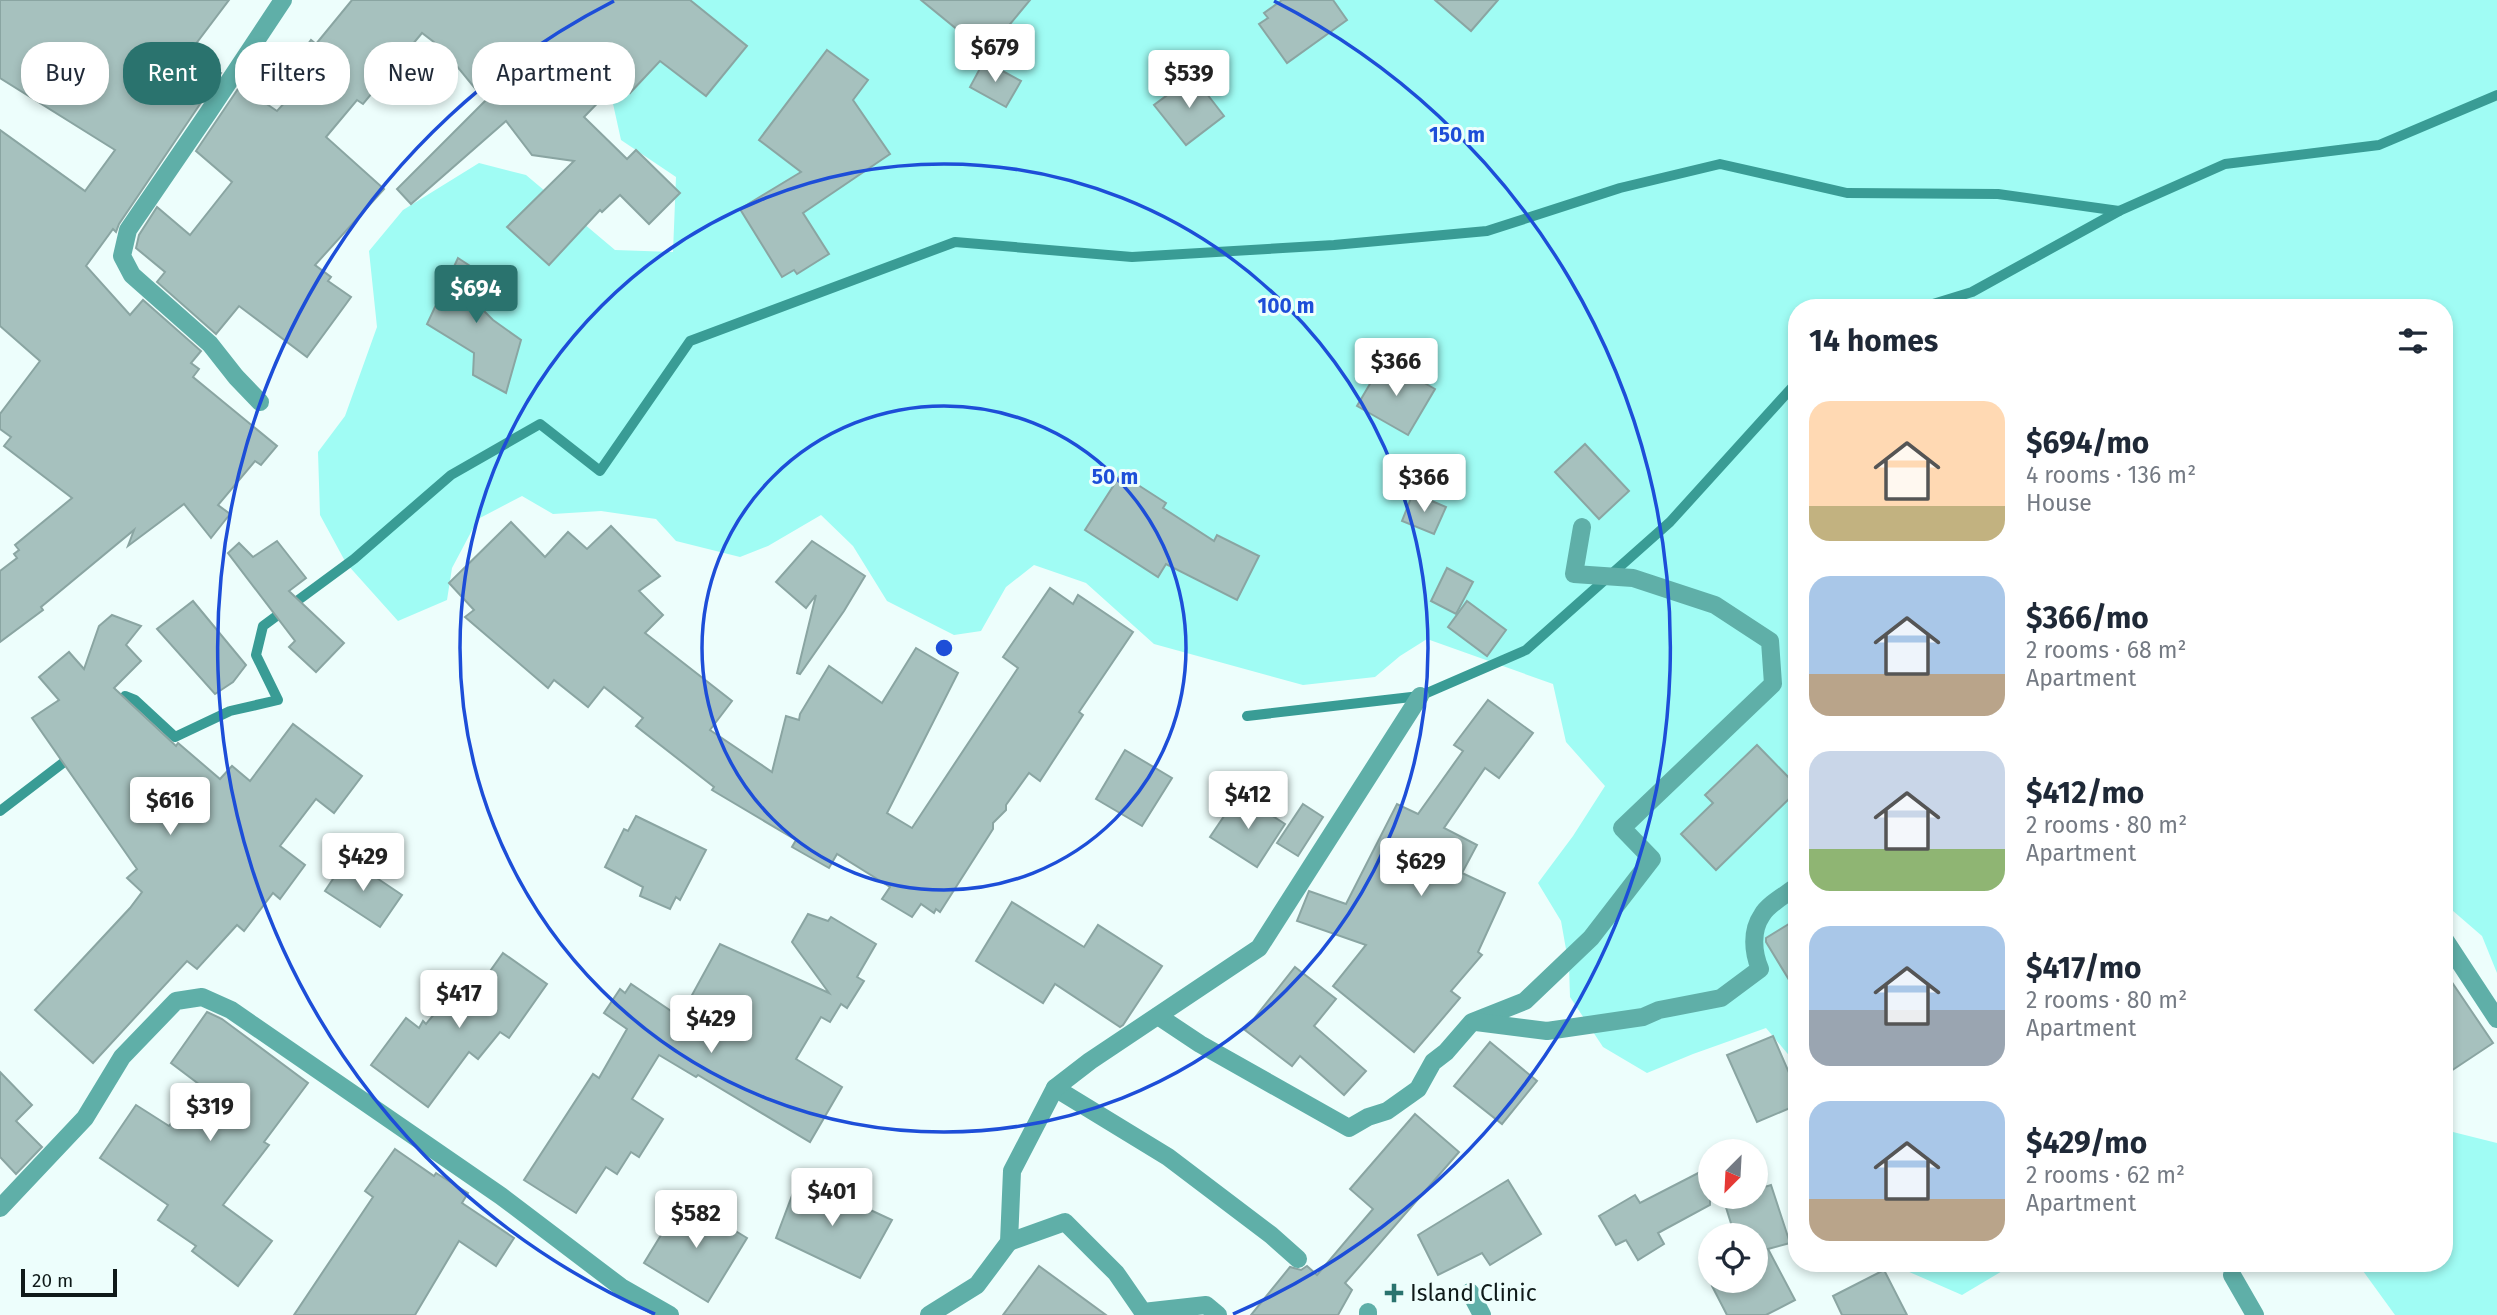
<!DOCTYPE html>
<html lang="en">
<head>
<meta charset="utf-8">
<style>
	:root { --surface:#fff; --page:#f2f2f3; --text:#1f2937; --muted:#747a83; --accent:#2a736e }
	body { margin:0; font-family:"Fira Sans",sans-serif; background:var(--page); color:var(--text); height:100vh; display:flex; flex-direction:column; font-size:26px; white-space:nowrap }
	* { box-sizing:border-box; margin:0 }
	p { font-size:23px; color:var(--muted) }
	.icon { flex:none; width:38px; height:38px; fill:none; stroke:currentColor; stroke-width:2; stroke-linecap:round; stroke-linejoin:round }
	.map { position:relative; flex:1; overflow:hidden }
	.panel { position:absolute; left:1788px; top:299px; width:665px; height:973px; display:flex; flex-direction:column; background:var(--surface); border-radius:28px; box-shadow:0 4px 10px #0003 }
	.panel>* { flex:none }
	.top-card { position:absolute; left:21px; top:42px; width:665px; height:63px; display:flex; gap:14px }
	.needle { width:46px; rotate:204deg }
	.buttons { position:absolute; left:1698px; top:1139px; display:grid; gap:14px }
	.buttons a { display:grid; place-items:center; width:70px; height:70px; border-radius:50%; background:var(--surface); box-shadow:0 4px 10px #0003; font-size:35px }
	.scale { position:absolute; left:21px; bottom:18px; width:96px; box-sizing:border-box; padding-left:7px; border:4px solid #0f1a19; border-top:0; font-size:19px; line-height:24px; white-space:nowrap; color:#0f1a19; -webkit-text-stroke:5px #edfefc; paint-order:stroke }
	.price { position:absolute; translate:-50% -60px; padding:0 16px; border-radius:7px; background:#fff; color:#222; font-size:23px; line-height:46px; filter:drop-shadow(0 2px 4px #0008) }
	.price::after { content:''; position:absolute; left:50%; top:42px; width:21px; height:16px; margin-left:-10px; background:inherit; clip-path:polygon(0 0,100% 0,50% 100%) }
	.price.selected { background:var(--accent); color:#fff }
	ul { padding:0; list-style:none }
	li { display:flex; align-items:center; gap:21px; height:175px; padding:0 21px }
	li span { display:grid; place-items:center; flex:none; width:196px; height:140px; border-radius:21px; color:#555 }
	li>.icon { margin-inline-start:auto }
	span .icon { width:84px; height:84px; fill:#fffc; stroke-width:1 }
	li b { font-size:30px }
	h2 { display:flex; justify-content:space-between; align-items:center; height:84px; padding:0 21px; font-size:30px }
	.chip { padding:0 24px; border-radius:28px; background:var(--surface); box-shadow:0 4px 10px #0003; font-size:24px; line-height:63px }
	.chip.selected { background:var(--accent); color:#fff }
	.map>svg:first-child { display:block }
</style>
</head>
<body>
<div class="map">
<svg width="2497" height="1315" viewBox="0 0 2497 1315">
	<rect width="100%" height="100%" fill="#edfefc"/>
	<!-- green -->
	<g fill="#a0fcf4">
		<polygon points="584,0 2497,0 2497,973 2482,936 2445,904 2445,308 1797,308 1797,1065 1766,1028 1693,1054 1647,1073 1603,1047 1570,997 1569,966 1561,921 1538,883 1573,836 1605,786 1566,742 1553,684 1427,639 1400,656 1375,677 1303,685 1154,644 1086,583 1034,565 1006,587 981,631 954,635 887,601 853,546 821,515 768,546 740,557 676,541 656,519 601,511 553,514 522,496 478,519 452,568 447,600 398,621 346,563 320,515 318,452 345,416 377,327 369,251 403,210 479,163 526,175 615,250 673,252 676,177 621,140 608,81"/>
		<polygon points="2445,1130 2497,1143 2497,1315 2395,1315 2358,1264 2445,1264"/>
		<polygon points="1903,1264 2012,1264 2009,1267 1962,1295 1907,1271"/>
	</g>
	<g fill="none" stroke-linecap="round" stroke-linejoin="round">
		<!-- stream -->
		<g stroke="#399c95" stroke-width="10">
			<polyline points="1920,308 1972,292 2119,211"/>
			<polyline points="118,706 125,696 135,700 175,737 230,711 278,700 256,655 263,626 354,559 451,475 540,424 600,471 690,341 955,242 1132,257 1334,245 1487,231 1620,188 1720,164 1847,193 1998,194 2119,211 2225,164 2379,145 2497,95"/>
			<polyline points="1247,716 1420,696 1526,650 1670,522 1797,382"/>
			<polyline points="0,811 72,756"/>
		</g>
	</g>
	<!-- building -->
	<g fill="#a6c1be" stroke="#8aa5a2" stroke-width="2">
		<polygon points="0,0 229,0 189,53 221,73 119,224 116,232 113,229 86,266 130,315 143,300 201,351 191,363 199,369 193,377 277,446 261,465 255,461 218,505 230,514 211,538 184,504 128,546 134,530 41,607 43,610 0,642 0,571 17,558 14,554 19,550 15,545 72,498 4,446 11,437 0,429 0,414 40,361 0,326 0,130 85,191 115,150 0,78"/>
		<polygon points="352,0 690,0 747,46 706,96 660,61 630,93 618,82 584,117 627,159 636,150 680,193 649,224 620,195 602,212 600,210 549,265 507,227 574,161 532,155 506,121 411,204 397,189 487,99 482,97 443,49 422,33 363,104 357,100 326,137 384,189 315,265 331,277 328,281 351,297 346,304 307,357 239,306 216,334 157,282 165,272 136,248 139,235 157,207 190,235 232,182 196,151 240,86 277,111 312,73 296,60 311,40 316,44"/>
		<polygon points="921,0 1030,0 986,53"/>
		<polygon points="1282,0 1333,0 1347,20 1287,63 1259,24 1268,18 1264,13"/>
		<polygon points="1435,0 1498,0 1471,31"/>
		<polygon points="827,50 868,80 853,100 890,154 803,213 829,254 797,274 794,270 782,277 740,209 801,172 759,140"/>
		<polygon points="984,61 1021,81 1006,107 970,87"/>
		<polygon points="1193,76 1224,116 1186,145 1154,105"/>
		<polygon points="458,258 502,287 476,303 493,320 521,340 506,393 473,375 474,353 427,324"/>
		<polygon points="1384,360 1435,389 1408,435 1357,406"/>
		<polygon points="1585,444 1629,491 1599,519 1555,472"/>
		<polygon points="1121,474 1166,503 1163,508 1214,541 1217,535 1259,556 1237,600 1166,564 1158,577 1085,530"/>
		<polygon points="1413,493 1446,507 1434,534 1402,521"/>
		<polygon points="511,522 545,557 568,532 587,549 611,526 660,576 639,591 663,615 645,633 732,701 710,730 772,772 786,716 799,720 800,714 829,666 882,703 916,648 958,673 887,813 912,828 1018,668 1003,657 1050,588 1073,604 1078,595 1133,632 1079,712 1083,715 1040,781 1029,773 1006,805 1006,810 993,823 993,829 940,912 936,909 934,913 921,904 912,917 882,899 890,887 837,854 829,868 792,847 796,840 712,790 714,787 636,726 643,718 604,687 588,707 554,680 548,688 465,617 474,610 449,583"/>
		<polygon points="277,541 306,578 289,591 344,643 316,672 289,647 295,641 228,553 239,543 253,557"/>
		<polygon points="812,541 865,576 844,611 800,674 797,673 816,595 806,608 776,582"/>
		<polygon points="1447,568 1473,582 1456,614 1431,601"/>
		<polygon points="193,601 246,665 233,682 215,694 157,629"/>
		<polygon points="1467,601 1506,630 1487,656 1448,627"/>
		<polygon points="112,615 141,626 126,645 141,661 114,688 176,746 178,743 220,779 232,766 250,781 293,724 362,776 334,813 316,799 280,846 305,865 280,899 273,893 244,931 237,925 197,969 187,961 93,1063 35,1010 130,908 142,892 127,878 137,869 32,718 59,700 39,677 69,652 84,669 99,626"/>
		<polygon points="1488,700 1533,733 1499,778 1485,768 1444,828 1477,845 1462,873 1505,893 1478,952 1482,955 1451,991 1460,998 1414,1052 1333,986 1366,945 1297,921 1309,891 1346,904 1397,804 1418,814 1463,751 1454,745"/>
		<polygon points="1757,745 1797,786 1797,791 1716,870 1681,834 1713,803 1705,795"/>
		<polygon points="1125,750 1172,778 1142,826 1096,799"/>
		<polygon points="1239,794 1285,824 1257,867 1210,837"/>
		<polygon points="1303,804 1323,817 1298,856 1277,843"/>
		<polygon points="636,816 706,850 680,900 676,897 670,909 640,896 643,887 605,867 624,829 628,831"/>
		<polygon points="347,858 402,895 380,927 325,891"/>
		<polygon points="1012,902 1084,947 1098,925 1162,966 1123,1025 1120,1027 1055,984 1043,1003 976,961"/>
		<polygon points="808,914 828,921 831,917 876,944 857,977 864,981 847,1008 841,1004 830,1022 821,1017 796,1059 842,1087 810,1142 698,1075 696,1077 659,1055 632,1099 663,1119 639,1157 631,1152 617,1174 606,1167 576,1213 524,1180 593,1074 599,1078 627,1029 604,1013 620,989 625,993 631,984 680,1017 720,944 829,993 792,942"/>
		<polygon points="1797,919 1797,993 1766,942 1766,938"/>
		<polygon points="503,953 547,984 509,1038 500,1032 478,1059 469,1052 428,1107 371,1065 406,1018 419,1028 423,1021 426,1024 440,1007 446,1011 473,974 483,981"/>
		<polygon points="1295,967 1336,999 1314,1026 1366,1071 1344,1095 1300,1056 1292,1066 1245,1030"/>
		<polygon points="2445,972 2493,1043 2445,1075"/>
		<polygon points="207,1012 222,1019 308,1083 264,1142 269,1145 223,1205 272,1241 238,1286 192,1251 196,1246 158,1220 168,1205 100,1158 136,1105 169,1126 200,1085 171,1063"/>
		<polygon points="1773,1036 1797,1091 1797,1105 1757,1122 1727,1055"/>
		<polygon points="1490,1042 1537,1081 1502,1124 1454,1086"/>
		<polygon points="0,1072 32,1105 16,1121 42,1147 16,1174 0,1157"/>
		<polygon points="1415,1114 1459,1152 1345,1283 1352,1290 1338,1315 1251,1315 1290,1267 1301,1270 1307,1266 1317,1275 1373,1209 1350,1189"/>
		<polygon points="395,1149 434,1176 436,1173 468,1193 462,1203 514,1238 496,1266 459,1241 415,1315 294,1315 373,1197 365,1191"/>
		<polygon points="1710,1167 1710,1205 1658,1233 1664,1244 1638,1260 1626,1240 1616,1245 1599,1216 1635,1195 1640,1203"/>
		<polygon points="799,1177 892,1220 860,1278 776,1238"/>
		<polygon points="1508,1180 1541,1234 1490,1265 1482,1253 1438,1275 1418,1235"/>
		<polygon points="1771,1185 1790,1243 1768,1249 1795,1300 1766,1315 1727,1315 1712,1286 1723,1281 1755,1281 1755,1236 1735,1236 1724,1201 1735,1197 1755,1197 1755,1190"/>
		<polygon points="683,1199 747,1238 708,1302 644,1263"/>
		<polygon points="1039,1266 1106,1315 1003,1315"/>
		<polygon points="1884,1270 1907,1315 1842,1315 1833,1296"/>
	</g>
	<g fill="none" stroke-linecap="round" stroke-linejoin="round">
		<!-- street -->
		<g stroke="#5fafa8" stroke-width="18">
			<polyline points="260,402 236,377 210,344 132,275 122,256 128,230 208,113 283,0"/>
			<polyline points="2445,940 2497,1019"/>
			<polyline points="1158,1016 1200,1044 1349,1128 1368,1117 1387,1111 1418,1089 1433,1062 1446,1052 1472,1022 1525,1001 1591,938 1652,859 1622,828 1773,684 1770,641 1715,605 1633,578 1574,574 1582,527"/>
			<path d="M 1476,1022 L 1547,1031 L 1643,1017 L 1659,1010 L 1721,998 L 1760,969 C 1753,952 1751,931 1762,915 C 1768,904 1787,894 1797,886"/>
			<polyline points="1055,1088 1168,1157 1271,1235 1298,1259"/>
			<polyline points="0,1208 85,1118 122,1057 176,1001 202,997 231,1010 501,1196 621,1287 670,1315"/>
			<polyline points="1009,1242 1065,1222 1116,1273 1143,1312 1206,1305 1218,1315"/>
			<polyline points="2232,1275 2255,1315"/>
			<polyline points="1470,1292 1482,1315"/>
			<polyline points="929,1315 977,1285 1009,1242 1012,1171 1055,1088 1090,1061 1259,948 1420,696"/>
			<polyline points="1368,1315 1368,1312"/>
		</g>
	</g>
	<!-- distance rings -->
	<g fill="none" stroke="#1d4ed8" stroke-width="3.5">
		<circle cx="944" cy="648" r="242"/>
		<circle cx="944" cy="648" r="484"/>
		<path d="M655 1314A726 726 0 0 1 614 1M1274 1A726 726 0 0 1 1233 1314"/>
	</g>
	<!-- markers -->
	<path fill="#2a736e" stroke="#edfefc" stroke-width="2.5" d="M1390.5 1282.5h7v7h7v7h-7v7h-7v-7h-7v-7h7z"/>
	<g text-anchor="middle" stroke-width="6" stroke-linejoin="round" paint-order="stroke">
		<!-- poi labels -->
		<g font-size="23" fill="#0f1a19" stroke="#edfefc" text-anchor="start">
			<text x="1410" y="1301">Island Clinic</text>
		</g>
	</g>
	<circle cx="944" cy="648" r="10" fill="#1d4ed8" stroke="#edfefc" stroke-width="3.5"/>
	<g font-size="21" text-anchor="middle" font-weight="bold" fill="#1d4ed8" stroke="#edfefc" stroke-width="6" stroke-linejoin="round" paint-order="stroke">
		<text x="1457" y="142">150 m</text>
		<text x="1286" y="313">100 m</text>
		<text x="1115" y="484">50 m</text>
	</g>
</svg>
<div class="buttons">
<a><svg class="needle" viewBox="-14 -14 28 28"><path d="M0-13l5 13h-10z" fill="#e53935"/><path d="M0 13l5-13h-10z" fill="#747a83"/></svg></a>
<a><svg class="icon" aria-label="locate" viewBox="0 0 24 24"><circle cx="12" cy="12" r="6"/><path d="M12 2v4M12 18v4M2 12h4M18 12h4"/></svg></a>
</div>
<div class="scale">20 m</div>
<b class="price" style="left:995px;top:84px">$679</b>
<b class="price" style="left:1189px;top:110px">$539</b>
<b class="price selected" style="left:476px;top:325px">$694</b>
<b class="price" style="left:1396px;top:398px">$366</b>
<b class="price" style="left:1424px;top:514px">$366</b>
<b class="price" style="left:1248px;top:831px">$412</b>
<b class="price" style="left:170px;top:837px">$616</b>
<b class="price" style="left:363px;top:893px">$429</b>
<b class="price" style="left:1421px;top:898px">$629</b>
<b class="price" style="left:459px;top:1030px">$417</b>
<b class="price" style="left:711px;top:1055px">$429</b>
<b class="price" style="left:210px;top:1143px">$319</b>
<b class="price" style="left:832px;top:1228px">$401</b>
<b class="price" style="left:696px;top:1250px">$582</b>
<div class="top-card">
<a class="chip">Buy</a>
<a class="chip selected">Rent</a>
<a class="chip">Filters</a>
<a class="chip">New</a>
<a class="chip">Apartment</a>
</div>
<section class="panel">
<h2>14 homes<svg class="icon" aria-label="filters" viewBox="0 0 24 24"><path d="M4 7h16M4 17h16"/><circle cx="9" cy="7" r="2"/><circle cx="15" cy="17" r="2"/></svg></h2>
<ul>
<li><span style="background:linear-gradient(#ffd9b3 75%,#c2b280 0)"><svg class="icon" aria-label="home" viewBox="0 0 24 24"><path d="M3 11l9-7 9 7M6 9v11h12V9"/></svg></span><div><b>$694/mo</b><p>4 rooms · 136 m²</p><p>House</p></div></li>
<li><span style="background:linear-gradient(#a9c7e8 70%,#b9a48a 0)"><svg class="icon" aria-label="home" viewBox="0 0 24 24"><path d="M3 11l9-7 9 7M6 9v11h12V9"/></svg></span><div><b>$366/mo</b><p>2 rooms · 68 m²</p><p>Apartment</p></div></li>
<li><span style="background:linear-gradient(#c9d6e8 70%,#8fb573 0)"><svg class="icon" aria-label="home" viewBox="0 0 24 24"><path d="M3 11l9-7 9 7M6 9v11h12V9"/></svg></span><div><b>$412/mo</b><p>2 rooms · 80 m²</p><p>Apartment</p></div></li>
<li><span style="background:linear-gradient(#a9c7e8 60%,#9aa5b1 0)"><svg class="icon" aria-label="home" viewBox="0 0 24 24"><path d="M3 11l9-7 9 7M6 9v11h12V9"/></svg></span><div><b>$417/mo</b><p>2 rooms · 80 m²</p><p>Apartment</p></div></li>
<li><span style="background:linear-gradient(#a9c7e8 70%,#b9a48a 0)"><svg class="icon" aria-label="home" viewBox="0 0 24 24"><path d="M3 11l9-7 9 7M6 9v11h12V9"/></svg></span><div><b>$429/mo</b><p>2 rooms · 62 m²</p><p>Apartment</p></div></li>
</ul>
</section>
</div>
</body>
</html>
